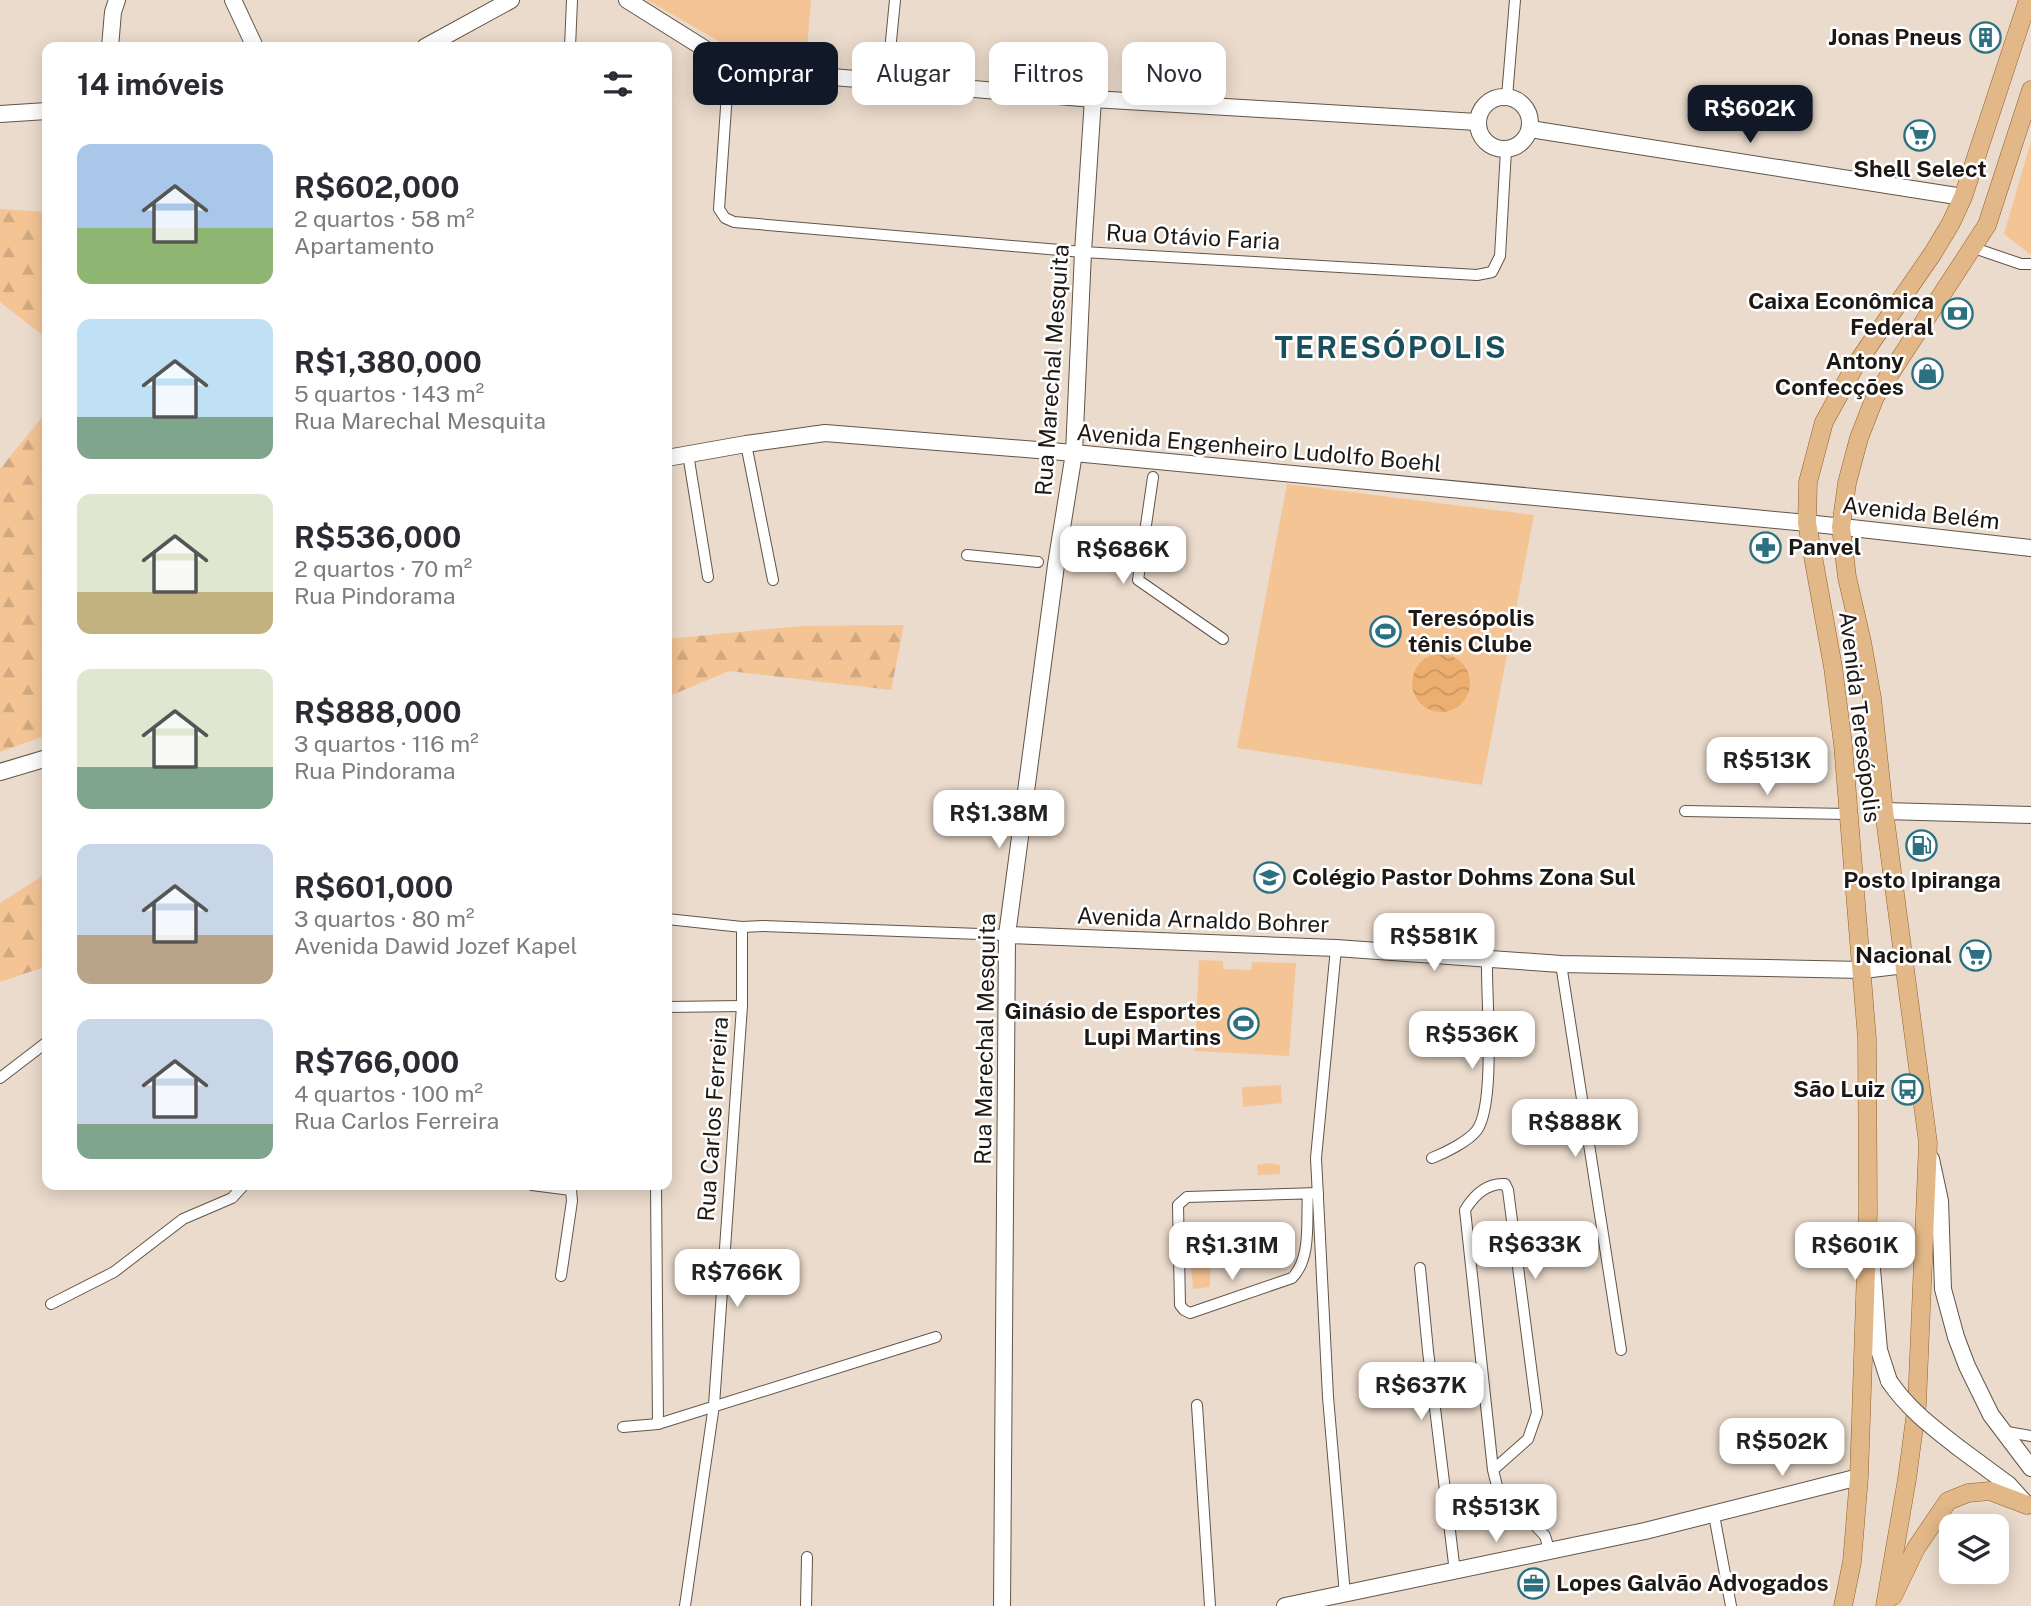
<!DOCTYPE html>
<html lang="pt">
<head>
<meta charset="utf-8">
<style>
	:root { --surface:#fff; --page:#f2f2f3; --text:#2b2b33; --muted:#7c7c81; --accent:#111827 }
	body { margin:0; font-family:"Public Sans",sans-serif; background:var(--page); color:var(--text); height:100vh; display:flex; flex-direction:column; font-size:26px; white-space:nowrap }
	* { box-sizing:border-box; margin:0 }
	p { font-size:23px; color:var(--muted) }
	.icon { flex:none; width:38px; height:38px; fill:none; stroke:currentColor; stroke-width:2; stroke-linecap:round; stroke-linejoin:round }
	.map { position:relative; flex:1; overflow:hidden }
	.side { position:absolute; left:42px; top:42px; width:630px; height:1148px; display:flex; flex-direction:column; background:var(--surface); border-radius:14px; box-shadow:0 4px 18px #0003 }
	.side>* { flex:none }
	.hud { position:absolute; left:693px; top:42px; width:665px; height:63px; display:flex; gap:14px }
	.tools { position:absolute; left:1939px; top:1514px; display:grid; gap:14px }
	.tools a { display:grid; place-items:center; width:70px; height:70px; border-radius:14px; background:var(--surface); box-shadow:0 4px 18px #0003; font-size:35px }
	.price { position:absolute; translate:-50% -60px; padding:0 16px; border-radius:14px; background:#fff; color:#222; font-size:23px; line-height:46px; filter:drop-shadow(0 2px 4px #0008) }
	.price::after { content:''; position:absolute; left:50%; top:42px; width:21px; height:16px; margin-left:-10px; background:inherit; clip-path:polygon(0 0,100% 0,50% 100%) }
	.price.selected { background:var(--accent); color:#fff }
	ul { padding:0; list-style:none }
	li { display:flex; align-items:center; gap:21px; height:175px; padding:0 35px }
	li span { display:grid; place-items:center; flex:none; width:196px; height:140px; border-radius:14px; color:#555 }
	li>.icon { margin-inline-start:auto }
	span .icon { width:84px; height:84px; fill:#fffc; stroke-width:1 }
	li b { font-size:30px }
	h2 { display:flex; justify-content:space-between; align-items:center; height:84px; padding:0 35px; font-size:30px }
	.tag { padding:0 24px; border-radius:14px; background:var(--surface); box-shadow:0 4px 18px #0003; font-size:24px; line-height:63px }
	.tag.selected { background:var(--accent); color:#fff }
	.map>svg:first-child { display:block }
</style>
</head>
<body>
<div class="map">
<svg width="2031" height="1606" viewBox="0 0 2031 1606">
	<defs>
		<pattern id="forest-firs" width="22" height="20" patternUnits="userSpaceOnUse" patternTransform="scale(1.75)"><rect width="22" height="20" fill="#f4c495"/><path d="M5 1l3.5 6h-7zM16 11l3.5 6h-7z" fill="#d1a880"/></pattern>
		<pattern id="water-waves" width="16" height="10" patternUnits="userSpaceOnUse" patternTransform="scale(1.75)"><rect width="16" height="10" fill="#ecaf70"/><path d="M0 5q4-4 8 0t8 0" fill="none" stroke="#ca9660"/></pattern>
	</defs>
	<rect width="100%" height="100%" fill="#ebdbcc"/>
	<!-- forest -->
	<g fill="url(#forest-firs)">
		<polygon points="0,209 47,212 47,354 41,334 0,302"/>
		<polygon points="47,411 47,735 0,752 0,469"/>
		<polygon points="904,625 891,690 729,671 667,697 667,639 801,626"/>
		<polygon points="47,873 47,966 0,982 0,903"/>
	</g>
	<!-- park -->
	<g fill="#f4c495">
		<polygon points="647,0 811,0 806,60 743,55"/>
		<polygon points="2031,141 2031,255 2004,234"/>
		<polygon points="1287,484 1534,515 1482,785 1237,748"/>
		<polygon points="1199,960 1223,961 1223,969 1251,970 1252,962 1296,963 1289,1056 1195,1051"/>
		<polygon points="1281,1085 1282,1103 1243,1107 1242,1087"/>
		<polygon points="1269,1163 1280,1165 1280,1174 1258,1175 1257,1165"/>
		<polygon points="1190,1252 1210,1252 1210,1287 1193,1289"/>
	</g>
	<!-- water -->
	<circle fill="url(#water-waves)" cx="1441" cy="683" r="29"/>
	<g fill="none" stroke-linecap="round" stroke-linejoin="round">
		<defs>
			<g id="street">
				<polyline points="570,47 572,0"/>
				<polyline points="729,64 719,209 725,218 734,222 1083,252 1477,275 1492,272 1500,256 1506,150"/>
				<polyline points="887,82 895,0"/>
				<polyline points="1507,97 1515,0"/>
				<polyline points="1974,248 2021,264 2031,264"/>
				<polyline points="746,444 773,580"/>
				<polyline points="688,454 708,577"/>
				<polyline points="1153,477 1138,580 1223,639"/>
				<polyline points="967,555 1038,562"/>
				<polyline points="1685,811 1848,814"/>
				<polyline points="667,919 742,927 763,926 1007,935"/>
				<polyline points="1336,948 1316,1158 1328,1397 1345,1595"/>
				<polyline points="1561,964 1621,1350"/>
				<polyline points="667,1007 742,1006"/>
				<polyline points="0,1078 47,1042"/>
				<path d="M 1432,1158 C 1445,1153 1469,1141 1477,1130 C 1496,1103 1486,996 1487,959"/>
				<polyline points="532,1185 571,1190 572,1201 561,1276"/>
				<polyline points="656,1185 658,1424"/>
				<path d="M 1308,1194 C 1306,1220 1312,1258 1292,1278 L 1190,1313 L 1184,1310 L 1180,1305 L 1178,1205 L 1187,1197 L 1318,1193"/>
				<polyline points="1420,1268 1428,1351 1455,1572"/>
				<polyline points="51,1304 114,1272 183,1219 232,1198 244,1185"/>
				<polyline points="1197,1405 1210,1606"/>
				<polyline points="623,1427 658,1424 936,1337"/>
				<polyline points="2002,1431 2031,1436"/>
				<path d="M 1493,1470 L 1528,1439 L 1537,1413 L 1508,1190 L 1505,1184 C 1487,1183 1474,1195 1465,1210 L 1493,1470 L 1500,1498 L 1515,1511 L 1531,1521 L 1545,1536 L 1550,1552"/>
				<polyline points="1714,1515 1731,1606"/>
				<polyline points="685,1606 714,1405 742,1006 742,927"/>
				<polyline points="806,1606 807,1557"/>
			</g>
			<g id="secondary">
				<polyline points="233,0 255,47"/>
				<polyline points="627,0 729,64 750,70 1093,99 1477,122"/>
				<polyline points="110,47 113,12 117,0"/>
				<polyline points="425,47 511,0"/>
				<circle cx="1504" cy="123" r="26"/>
				<polyline points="0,114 47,111"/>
				<polyline points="1530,129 1963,197"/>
				<polyline points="667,458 746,444 825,433 1074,453 1807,523 2031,548"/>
				<polyline points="0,772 47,758"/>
				<polyline points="1884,811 2031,815"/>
				<polyline points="1007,935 1336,948 1561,964 1863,970 1905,965"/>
				<polyline points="1931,1159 1940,1201 1943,1289 1956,1337 1967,1366 1991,1415 2031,1468"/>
				<polyline points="1872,1269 1879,1350 1889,1381"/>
				<polyline points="1959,1448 2009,1485 2027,1505"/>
				<polyline points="1002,1606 1007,935 1056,565 1074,453 1083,252 1093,99"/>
				<polyline points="1285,1606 1645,1531 1859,1477"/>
			</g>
			<g id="primary">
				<polyline points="1893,1596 1916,1548 1948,1501 1968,1493 1990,1491 2027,1505"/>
				<polyline points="1843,1606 1852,1562 1859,1477 1868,1211 1867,1039 1843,744 1833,667 1807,523 1808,482 1824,422 1855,366 1933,253 1951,223 1963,197 2028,0"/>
				<polyline points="1885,1606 1907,1479 1917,1404 1928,1143 1884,811 1872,698 1862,642 1847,577 1841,527 1847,483 1859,438 1875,397 1987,225 2031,90"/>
			</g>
		</defs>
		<!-- street casing -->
		<use href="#street" stroke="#625548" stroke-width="12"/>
		<!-- secondary casing -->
		<use href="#secondary" stroke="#625548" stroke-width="18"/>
		<!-- primary casing -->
		<use href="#primary" stroke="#91612b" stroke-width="19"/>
		<!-- street -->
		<use href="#street" stroke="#fff" stroke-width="10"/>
		<!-- secondary -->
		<use href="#secondary" stroke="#fff" stroke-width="16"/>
		<!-- primary -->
		<use href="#primary" stroke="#e3b888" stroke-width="18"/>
		<defs>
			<path id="secondary-bridge" d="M 1889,1381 C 1908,1409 1932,1427 1959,1448"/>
		</defs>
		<!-- secondary-bridge casing -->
		<use href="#secondary-bridge" stroke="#625548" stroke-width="18" stroke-linecap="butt"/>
		<!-- secondary-bridge -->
		<use href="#secondary-bridge" stroke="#fff" stroke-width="16"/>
	</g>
	<!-- icons -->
	<defs>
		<symbol id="building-ring" viewBox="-11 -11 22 22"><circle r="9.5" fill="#fff" stroke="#2d7181" stroke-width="1.5"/><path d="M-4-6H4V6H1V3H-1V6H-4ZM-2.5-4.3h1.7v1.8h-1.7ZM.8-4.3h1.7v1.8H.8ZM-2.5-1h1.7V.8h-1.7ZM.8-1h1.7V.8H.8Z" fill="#2d7181"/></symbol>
		<symbol id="supermarket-ring" viewBox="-11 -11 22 22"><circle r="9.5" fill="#fff" stroke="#2d7181" stroke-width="1.5"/><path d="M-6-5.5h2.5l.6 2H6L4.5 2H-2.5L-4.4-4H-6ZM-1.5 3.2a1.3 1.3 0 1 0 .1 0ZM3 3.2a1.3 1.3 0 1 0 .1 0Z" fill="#2d7181"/></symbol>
		<symbol id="bank-ring" viewBox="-11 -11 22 22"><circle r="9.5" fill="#fff" stroke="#2d7181" stroke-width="1.5"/><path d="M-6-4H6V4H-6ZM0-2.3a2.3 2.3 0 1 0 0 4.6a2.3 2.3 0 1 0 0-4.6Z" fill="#2d7181"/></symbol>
		<symbol id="shop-ring" viewBox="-11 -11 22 22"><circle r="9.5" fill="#fff" stroke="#2d7181" stroke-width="1.5"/><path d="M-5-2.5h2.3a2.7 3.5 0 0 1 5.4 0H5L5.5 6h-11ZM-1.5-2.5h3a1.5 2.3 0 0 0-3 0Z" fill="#2d7181"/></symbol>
		<symbol id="pharmacy-ring" viewBox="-11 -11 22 22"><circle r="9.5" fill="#fff" stroke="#2d7181" stroke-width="1.5"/><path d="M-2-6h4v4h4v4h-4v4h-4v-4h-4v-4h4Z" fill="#2d7181"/></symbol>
		<symbol id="stadium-ring" viewBox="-11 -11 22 22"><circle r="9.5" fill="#fff" stroke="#2d7181" stroke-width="1.5"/><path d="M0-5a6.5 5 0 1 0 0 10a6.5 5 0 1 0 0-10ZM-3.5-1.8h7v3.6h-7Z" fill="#2d7181"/></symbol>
		<symbol id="fuel-ring" viewBox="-11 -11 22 22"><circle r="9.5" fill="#fff" stroke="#2d7181" stroke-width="1.5"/><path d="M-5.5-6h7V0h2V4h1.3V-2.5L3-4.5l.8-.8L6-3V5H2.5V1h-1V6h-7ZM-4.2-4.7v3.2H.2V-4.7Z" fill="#2d7181"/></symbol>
		<symbol id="school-ring" viewBox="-11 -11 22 22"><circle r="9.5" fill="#fff" stroke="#2d7181" stroke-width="1.5"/><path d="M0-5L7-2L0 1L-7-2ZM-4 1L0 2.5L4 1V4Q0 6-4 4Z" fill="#2d7181"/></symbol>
		<symbol id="bus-ring" viewBox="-11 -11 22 22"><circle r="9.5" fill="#fff" stroke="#2d7181" stroke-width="1.5"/><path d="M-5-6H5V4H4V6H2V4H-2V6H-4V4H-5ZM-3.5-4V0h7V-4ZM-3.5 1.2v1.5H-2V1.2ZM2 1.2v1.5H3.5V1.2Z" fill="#2d7181"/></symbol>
		<symbol id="office-ring" viewBox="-11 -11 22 22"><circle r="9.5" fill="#fff" stroke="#2d7181" stroke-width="1.5"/><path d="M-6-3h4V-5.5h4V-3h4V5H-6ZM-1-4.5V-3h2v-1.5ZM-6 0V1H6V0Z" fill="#2d7181"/></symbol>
	</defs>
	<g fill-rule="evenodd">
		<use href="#building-ring" x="1968" y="20" width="35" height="35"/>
		<use href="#supermarket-ring" x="1902" y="118" width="35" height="35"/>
		<use href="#bank-ring" x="1940" y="296" width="35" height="35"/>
		<use href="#shop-ring" x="1910" y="356" width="35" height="35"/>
		<use href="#pharmacy-ring" x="1748" y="530" width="35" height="35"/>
		<use href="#stadium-ring" x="1368" y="614" width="35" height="35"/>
		<use href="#fuel-ring" x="1904" y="828" width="35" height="35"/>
		<use href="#school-ring" x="1252" y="860" width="35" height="35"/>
		<use href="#supermarket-ring" x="1958" y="938" width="35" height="35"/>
		<use href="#stadium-ring" x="1226" y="1006" width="35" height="35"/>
		<use href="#bus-ring" x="1890" y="1072" width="35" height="35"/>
		<use href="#office-ring" x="1516" y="1566" width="35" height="35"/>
	</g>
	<g text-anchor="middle" stroke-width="5" stroke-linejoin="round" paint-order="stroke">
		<!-- poi labels -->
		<g font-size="23" font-weight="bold" fill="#1d1813" stroke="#fff" text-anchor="end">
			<text x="1962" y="45">Jonas Pneus</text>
			<text x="1920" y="177" text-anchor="middle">Shell Select</text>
			<text x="1934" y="309">Caixa Econômica<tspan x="1934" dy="26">Federal</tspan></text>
			<text x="1904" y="369">Antony<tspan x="1904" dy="26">Confecções</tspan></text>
			<text x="1788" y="555" text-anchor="start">Panvel</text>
			<text x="1408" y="626" text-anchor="start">Teresópolis<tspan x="1408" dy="26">tênis Clube</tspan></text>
			<text x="1292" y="885" text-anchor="start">Colégio Pastor Dohms Zona Sul</text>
			<text x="1922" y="888" text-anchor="middle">Posto Ipiranga</text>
			<text x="1952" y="963">Nacional</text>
			<text x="1221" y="1019">Ginásio de Esportes<tspan x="1221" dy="26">Lupi Martins</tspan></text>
			<text x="1885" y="1097">São Luiz</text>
			<text x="1556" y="1591" text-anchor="start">Lopes Galvão Advogados</text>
		</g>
		<!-- street labels -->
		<g font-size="23" fill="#1d1813" stroke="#fff">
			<text transform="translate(1193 237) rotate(3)" y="8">Rua Otávio Faria</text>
			<text transform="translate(1052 370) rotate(-86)" y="8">Rua Marechal Mesquita</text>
			<text transform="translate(1259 448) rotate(5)" y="8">Avenida Engenheiro Ludolfo Boehl</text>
			<text transform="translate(1921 513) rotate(6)" y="8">Avenida Belém</text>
			<text transform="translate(1860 717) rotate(83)" y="8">Avenida Teresópolis</text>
			<text transform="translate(1203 920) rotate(2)" y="8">Avenida Arnaldo Bohrer</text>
			<text transform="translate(985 1039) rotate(-89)" y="8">Rua Marechal Mesquita</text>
			<text transform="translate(713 1119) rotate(-86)" y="8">Rua Carlos Ferreira</text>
		</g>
		<!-- district labels -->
		<g font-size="30" font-weight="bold" letter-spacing="2" fill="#184f5c" stroke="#fff">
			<text x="1391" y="358">TERESÓPOLIS</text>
		</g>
	</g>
</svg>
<div class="tools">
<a><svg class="icon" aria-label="layers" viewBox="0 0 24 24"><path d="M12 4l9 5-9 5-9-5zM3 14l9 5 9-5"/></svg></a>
</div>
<b class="price selected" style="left:1750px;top:145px">R$602K</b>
<b class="price" style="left:1123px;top:586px">R$686K</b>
<b class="price" style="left:1767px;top:797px">R$513K</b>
<b class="price" style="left:999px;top:850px">R$1.38M</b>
<b class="price" style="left:1434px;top:973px">R$581K</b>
<b class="price" style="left:1472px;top:1071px">R$536K</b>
<b class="price" style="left:1575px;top:1159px">R$888K</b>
<b class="price" style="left:1535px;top:1281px">R$633K</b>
<b class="price" style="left:1232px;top:1282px">R$1.31M</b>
<b class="price" style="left:1855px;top:1282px">R$601K</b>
<b class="price" style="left:737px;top:1309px">R$766K</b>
<b class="price" style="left:1421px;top:1422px">R$637K</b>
<b class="price" style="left:1782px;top:1478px">R$502K</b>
<b class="price" style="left:1496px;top:1544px">R$513K</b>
<div class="hud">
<a class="tag selected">Comprar</a>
<a class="tag">Alugar</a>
<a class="tag">Filtros</a>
<a class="tag">Novo</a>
</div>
<section class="side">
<h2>14 imóveis<svg class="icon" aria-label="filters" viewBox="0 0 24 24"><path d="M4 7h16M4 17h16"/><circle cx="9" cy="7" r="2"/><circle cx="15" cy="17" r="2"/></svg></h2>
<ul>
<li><span style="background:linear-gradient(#a9c7e8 60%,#8fb573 0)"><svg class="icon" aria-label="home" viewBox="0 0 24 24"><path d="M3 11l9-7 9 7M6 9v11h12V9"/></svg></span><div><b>R$602,000</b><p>2 quartos · 58 m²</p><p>Apartamento</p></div></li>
<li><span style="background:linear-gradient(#bfe0f5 70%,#7fa58c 0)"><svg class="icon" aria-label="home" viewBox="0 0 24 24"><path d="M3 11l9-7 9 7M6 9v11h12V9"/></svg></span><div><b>R$1,380,000</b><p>5 quartos · 143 m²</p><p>Rua Marechal Mesquita</p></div></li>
<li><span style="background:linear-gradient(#dfe7d0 70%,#c2b280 0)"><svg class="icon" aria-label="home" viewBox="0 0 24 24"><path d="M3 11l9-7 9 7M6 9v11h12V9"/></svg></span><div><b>R$536,000</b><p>2 quartos · 70 m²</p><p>Rua Pindorama</p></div></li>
<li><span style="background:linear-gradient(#dfe7d0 70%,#7fa58c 0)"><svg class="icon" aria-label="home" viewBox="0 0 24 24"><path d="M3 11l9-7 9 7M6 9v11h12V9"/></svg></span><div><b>R$888,000</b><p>3 quartos · 116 m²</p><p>Rua Pindorama</p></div></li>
<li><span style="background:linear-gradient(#c9d6e8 65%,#b9a48a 0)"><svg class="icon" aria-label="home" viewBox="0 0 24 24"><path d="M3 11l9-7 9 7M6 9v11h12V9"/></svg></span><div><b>R$601,000</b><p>3 quartos · 80 m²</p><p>Avenida Dawid Jozef Kapel</p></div></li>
<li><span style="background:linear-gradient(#c9d6e8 75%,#7fa58c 0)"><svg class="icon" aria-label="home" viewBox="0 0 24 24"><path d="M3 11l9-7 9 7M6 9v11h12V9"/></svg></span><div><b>R$766,000</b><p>4 quartos · 100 m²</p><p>Rua Carlos Ferreira</p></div></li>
</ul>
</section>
</div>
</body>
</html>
